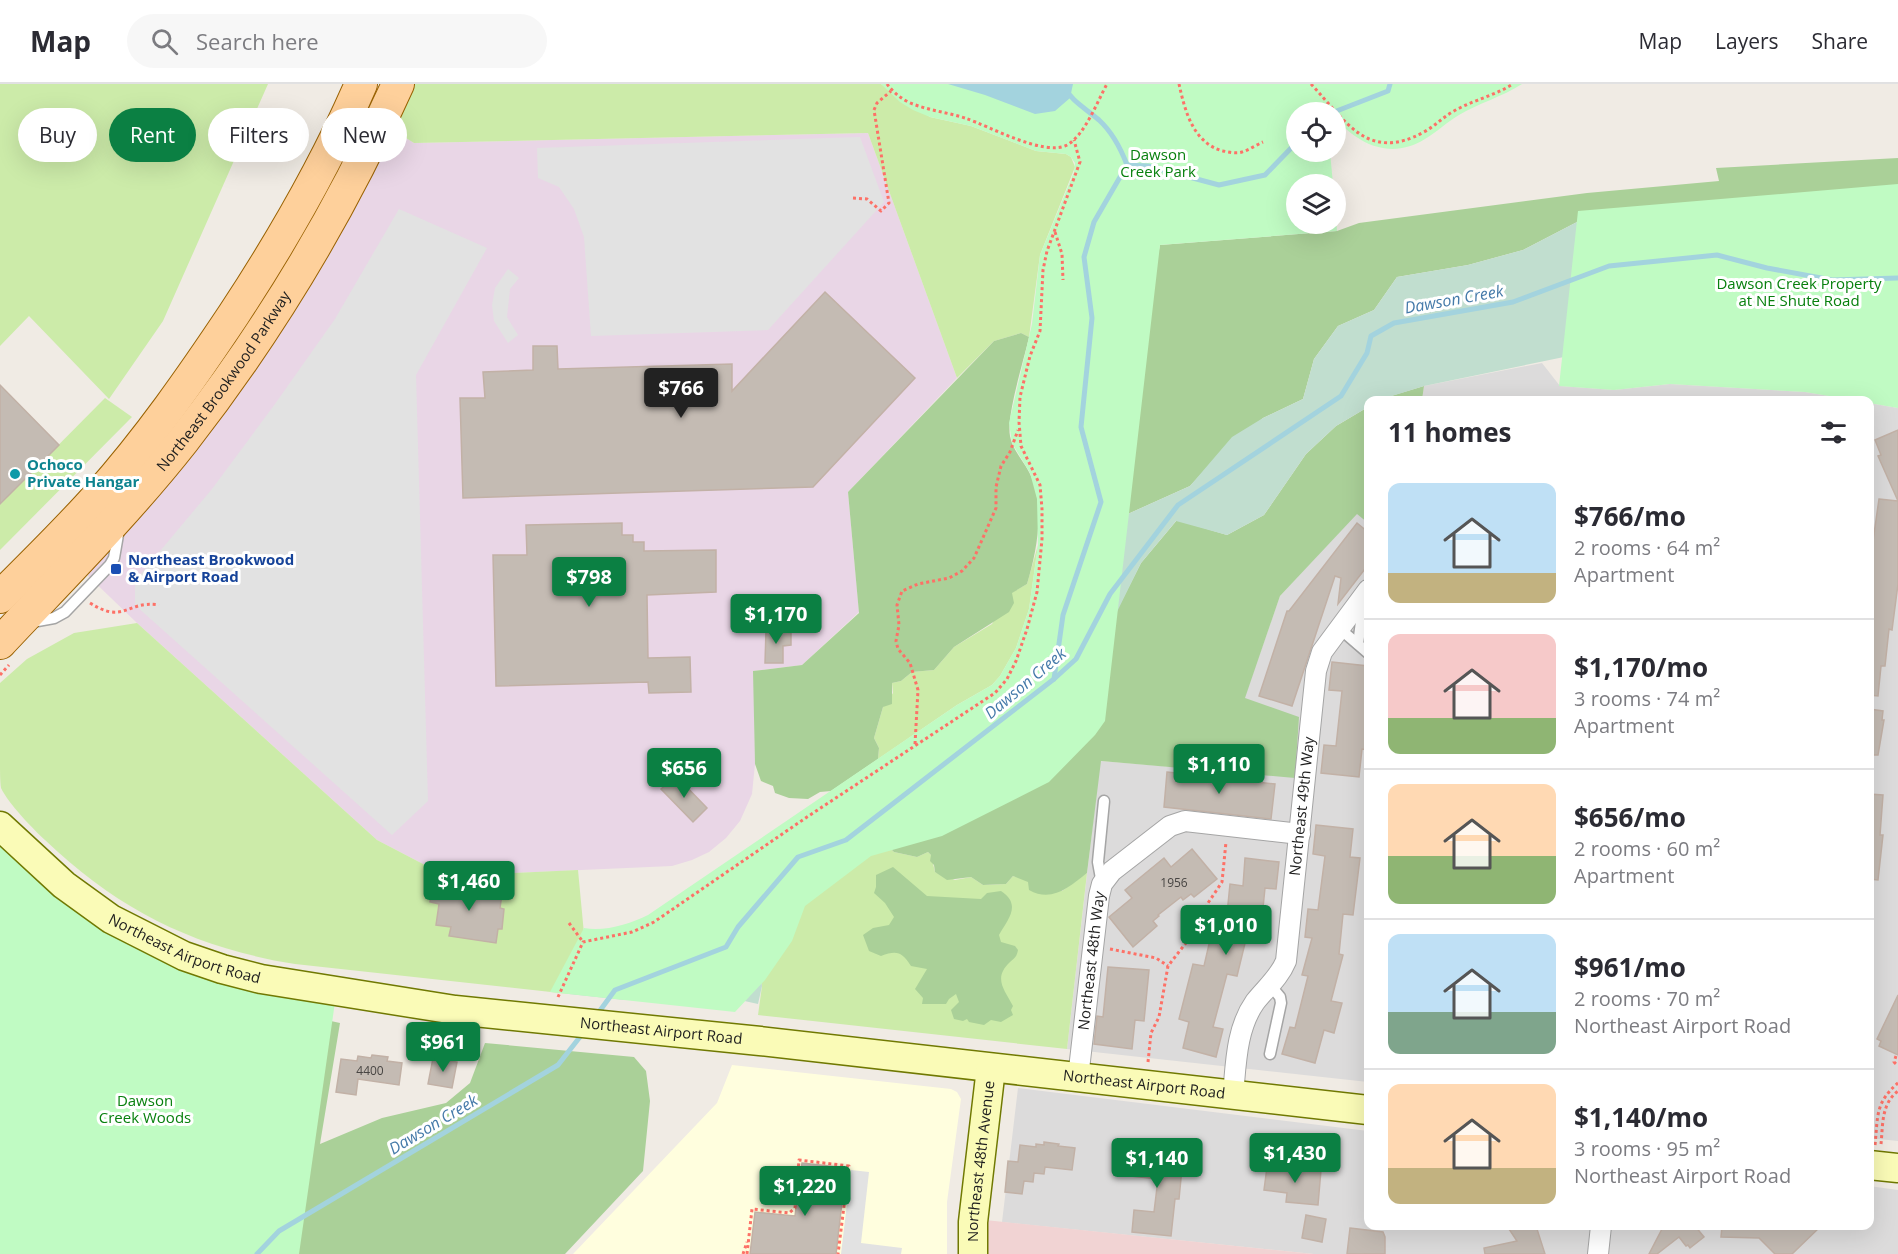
<!DOCTYPE html>
<html lang="en">
<head>
<meta charset="utf-8">
<style>
	:root { --surface:#fff; --page:#f7f7f7; --text:#2b2b33; --muted:#7c7c81; --line:#e1e1e2; --accent:#0b8043 }
	body { margin:0; font-family:"Open Sans",sans-serif; background:var(--page); color:var(--text); height:100vh; display:flex; flex-direction:column; font-size:22px; white-space:nowrap }
	* { box-sizing:border-box; margin:0 }
	p { font-size:20px; color:var(--muted) }
	.icon { flex:none; width:33px; height:33px; fill:none; stroke:currentColor; stroke-width:2; stroke-linecap:round; stroke-linejoin:round }
	.map { position:relative; flex:1; overflow:hidden }
	.sheet { position:absolute; left:1364px; top:312px; width:510px; height:834px; display:flex; flex-direction:column; background:var(--surface); border-radius:12px; box-shadow:0 6px 24px #0002 }
	.sheet>* { flex:none }
	.hud { position:absolute; left:18px; top:24px; width:570px; height:54px; display:flex; gap:12px }
	.buttons { position:absolute; left:1286px; top:18px; display:grid; gap:12px }
	.buttons a { display:grid; place-items:center; width:60px; height:60px; border-radius:50%; background:var(--surface); box-shadow:0 6px 24px #0002; font-size:30px }
	.price { position:absolute; translate:-50% -51px; padding:0 14px; border-radius:6px; background:var(--accent); color:#fff; font-size:20px; line-height:39px; filter:drop-shadow(0 2px 3px #0008) }
	.price::after { content:''; position:absolute; left:50%; top:36px; width:18px; height:14px; margin-left:-9px; background:inherit; clip-path:polygon(0 0,100% 0,50% 100%) }
	.price.current { background:#222; color:#fff }
	ul { padding:0; list-style:none }
	li { display:flex; align-items:center; gap:18px; height:150px; padding:0 24px }
	li+li { border-top:2px solid var(--line) }
	li span { display:grid; place-items:center; flex:none; width:168px; height:120px; border-radius:12px; color:#555 }
	li>.icon { margin-inline-start:auto }
	span .icon { width:72px; height:72px; fill:#fffc; stroke-width:1 }
	li b { font-size:26px }
	h2 { display:flex; justify-content:space-between; align-items:center; height:72px; padding:0 24px; font-size:26px }
	.pill { padding:0 21px; border-radius:27px; background:var(--surface); box-shadow:0 6px 24px #0002; font-size:21px; line-height:54px }
	.pill.current { background:var(--accent); color:#fff }
	header { display:flex; align-items:center; gap:36px; box-sizing:border-box; height:84px; padding:0 30px; background:var(--surface); border-bottom:2px solid var(--line) }
	header strong { font-size:28px }
	nav { display:flex; gap:33px; margin-inline-start:auto; font-size:21px }
	.search { width:420px; height:54px; background:var(--page); display:flex; align-items:center; gap:15px; box-sizing:border-box; padding:0 21px; border-radius:33px; color:var(--muted); font-size:22px }
	.map>svg:first-child { display:block }
</style>
</head>
<body>
<header>
<strong>Map</strong>
<div class="search"><svg class="icon" aria-label="search" viewBox="0 0 24 24"><circle cx="10" cy="10" r="6"/><path d="M15 15l6 6"/></svg>Search here</div>
<nav><a>Map</a><a>Layers</a><a>Share</a></nav>
</header>
<div class="map">
<svg width="1898" height="1170" viewBox="0 0 1898 1170">
	<rect width="100%" height="100%" fill="#f0ebe4"/>
	<!-- residential -->
	<g fill="#dcdbdb">
		<polygon points="1542,279 1560,302 1614,306 1670,300 1805,308 1853,316 1422,316 1424,302"/>
		<polygon points="1869,319 1898,324 1898,1057 1869,1054"/>
		<polygon points="1357,429 1368,439 1368,998 1067,965 1100,677 1295,693 1244,615 1280,512"/>
		<polygon points="1018,1004 1368,1047 1368,1142 1869,1142 1869,1102 1898,1106 1898,1170 1314,1170 1002,1138"/>
	</g>
	<!-- commercial -->
	<polygon fill="#f1d3d3" points="985,1136 1314,1170 987,1170"/>
	<!-- industrial -->
	<polygon fill="#e9d6e6" points="390,44 414,59 868,49 957,294 848,408 859,528 802,581 754,587 755,680 752,710 740,737 726,754 709,768 692,776 672,782 446,792 377,756 137,539 84,488"/>
	<!-- education -->
	<polygon fill="#fffede" points="732,981 951,1005 957,1008 961,1015 947,1118 947,1170 573,1170 717,1019"/>
	<!-- grass -->
	<g fill="#cceba9">
		<polygon points="0,0 268,0 163,237 109,315 29,232 0,262"/>
		<polygon points="409,0 881,0 930,33 971,42 1036,67 1066,70 1071,73 1075,83 1040,171 1029,253 1021,249 994,257 957,294 868,49 414,59 390,44"/>
		<polygon points="105,314 132,333 0,466 0,420"/>
		<polygon points="1038,461 1029,525 1016,564 1000,592 992,601 957,621 878,675 879,664 874,654 883,623 893,609 892,599 901,597 912,588 934,586 954,563 992,540 1011,509 1027,500"/>
		<path d="M 137,539 L 377,756 L 446,792 L 578,786 L 586,871 L 569,910 L 295,880 C 195,864 118,826 45,756 C 33,745 8,719 1,704 C 0,697 0,685 0,677 C 0,651 0,625 0,599 L 27,575 L 74,549 Z"/>
		<polygon points="888,762 894,768 917,773 928,768 931,771 935,788 955,796 971,793 983,801 1006,800 1013,792 1062,807 1087,789 1067,965 758,931 762,902 754,856 767,828"/>
	</g>
	<!-- forest -->
	<g fill="#aad098">
		<polygon points="1898,74 1898,128 1577,138 1523,166 1468,181 1397,193 1374,226 1338,242 1314,275 1303,315 1263,334 1212,378 1190,402 1130,429 1107,437 1160,161 1337,147 1359,139 1587,109 1719,97 1716,84"/>
		<path d="M 1021,249 L 1029,253 C 1024,276 1006,332 1010,352 C 1012,365 1023,376 1029,388 C 1046,420 1037,467 1027,500 L 1012,509 L 1014,519 L 1009,528 L 954,563 L 934,586 L 912,588 L 901,597 L 892,599 L 892,620 L 883,623 L 874,654 L 879,664 L 878,675 L 831,707 L 820,708 L 808,715 L 789,714 L 775,709 L 773,702 L 761,697 L 755,680 L 753,587 L 802,581 L 859,529 L 848,408 L 994,257 Z"/>
		<polygon points="1424,302 1422,316 1379,316 1381,315"/>
		<path d="M 1368,323 L 1368,439 L 1357,430 L 1280,512 L 1245,614 L 1299,633 L 1295,694 L 1101,677 L 1087,789 C 1069,803 1052,819 1029,806 L 1028,798 L 1013,792 L 1006,800 L 983,801 L 971,793 L 947,796 L 935,788 L 934,781 L 930,777 L 931,771 L 928,768 L 917,773 L 894,768 L 888,762 L 1109,542 L 1141,479 L 1177,436 L 1227,451 L 1264,431 L 1306,370 L 1336,342 Z"/>
		<polygon points="0,775 167,901 340,939 320,1060 382,1034 446,1019 470,999 485,959 634,973 646,987 650,1017 643,1087 565,1170 0,1170"/>
		<path d="M 893,783 L 927,812 L 981,815 L 987,809 L 1001,807 C 1022,821 1008,835 999,851 L 1001,858 L 1015,862 L 1018,866 C 1017,872 1015,874 1010,878 C 993,894 1004,905 1013,922 L 1011,926 L 1013,931 L 1001,938 L 991,936 L 984,941 L 969,938 L 967,935 L 963,937 L 954,935 L 951,926 L 959,918 L 956,910 L 949,915 L 946,920 L 922,920 L 923,914 L 915,905 L 927,885 L 911,882 C 902,868 897,866 881,872 L 869,867 L 863,851 L 873,844 L 889,841 L 894,833 L 885,819 L 874,809 L 876,803 L 876,791 Z"/>
	</g>
	<!-- wetland -->
	<polygon fill="#c1decf" points="1577,138 1651,255 1424,302 1379,316 1368,316 1368,323 1336,342 1306,370 1264,431 1227,451 1176,437 1141,479 1110,542 852,763 754,855 762,902 758,920 731,914 625,916 569,910 1000,629 1107,437 1130,429 1190,402 1232,353 1263,334 1303,315 1314,275 1338,242 1374,226 1397,193 1468,181 1523,166"/>
	<!-- park -->
	<g fill="#c0fbc3">
		<path d="M 881,0 L 1522,0 C 1502,13 1479,19 1459,31 C 1447,38 1437,48 1425,55 C 1391,76 1359,61 1335,34 L 1335,28 L 1296,28 L 1296,68 L 1330,68 L 1333,100 L 1296,100 L 1296,140 L 1335,140 L 1335,122 L 1337,147 L 1160,161 L 1105,637 L 1095,651 L 1049,698 L 942,752 L 871,772 L 805,822 L 792,857 L 765,896 L 735,928 L 550,908 L 584,844 C 604,848 630,840 648,831 L 957,621 L 992,601 L 1000,592 L 1016,564 L 1029,525 L 1038,461 L 1037,415 L 1030,389 L 1012,359 L 1009,339 L 1032,240 L 1040,171 L 1074,88 L 1075,79 L 1071,73 L 1066,70 L 1036,67 L 971,42 L 930,33 L 913,26 L 900,18 Z"/>
		<polygon points="1898,100 1898,324 1869,319 1869,316 1853,316 1805,308 1670,300 1614,306 1559,302 1578,127"/>
		<polygon points="0,759 109,847 161,876 335,918 299,1170 0,1170"/>
	</g>
	<!-- parking -->
	<g fill="#e2e2e2">
		<polygon points="860,53 884,118 768,246 591,252 584,153 574,125 559,103 538,94 537,64"/>
		<polygon points="399,125 487,164 416,291 428,717 392,751 135,521 135,497 212,405 275,320 335,235"/>
		<polygon points="508,185 519,194 510,205 507,233 518,251 508,259 494,237 492,221 495,204"/>
		<polygon points="851,1086 869,1088 861,1159 902,1164 901,1170 841,1170"/>
	</g>
	<!-- water -->
	<polygon fill="#a3d3de" points="948,0 1073,0 1070,14 1055,27 1035,30 985,11"/>
	<g fill="none" stroke-linecap="round" stroke-linejoin="round">
		<!-- stream -->
		<g stroke="#a3d3de" stroke-width="5">
			<path d="M 1062,0 C 1072,18 1084,23 1099,36 C 1112,48 1121,65 1127,81"/>
			<polyline points="1334,28 1388,7 1390,0"/>
			<polyline points="1127,81 1148,82 1219,101 1265,91 1296,59"/>
			<polyline points="1054,595 1063,531 1101,418 1081,343 1092,234 1084,173 1094,138 1127,81"/>
			<polyline points="596,932 615,906 726,863 738,843 798,773 846,756 1054,595 1076,575 1110,510 1178,421 1341,312 1367,269 1371,252 1394,239 1513,218 1609,182 1717,171 1767,184 1832,196 1898,194"/>
			<polyline points="257,1170 279,1147 558,981 583,949"/>
		</g>
	</g>
	<!-- building -->
	<g fill="#c4bbb3" stroke="#c2b1a6" stroke-width="1.5">
		<polygon points="825,208 915,294 813,403 463,414 460,314 485,314 483,288 533,286 533,262 557,262 558,285 732,280 732,307"/>
		<polygon points="0,301 59,361 0,420"/>
		<polygon points="1898,346 1898,417 1878,372 1881,371 1875,356"/>
		<polygon points="1879,415 1898,417 1898,500 1892,546 1889,545 1885,582 1881,582 1878,612 1869,611 1869,463 1872,464"/>
		<polygon points="622,439 622,451 633,451 633,458 644,458 644,467 716,466 716,508 647,511 648,574 690,573 691,608 649,609 648,598 496,602 493,471 527,471 526,441"/>
		<polygon points="1357,439 1368,448 1368,481 1338,520 1341,494 1335,492 1292,622 1259,612 1287,527 1289,527"/>
		<polygon points="766,546 791,546 791,561 783,562 783,579 765,579"/>
		<polygon points="1332,578 1368,582 1368,666 1362,665 1359,693 1321,689 1324,661 1336,662 1342,607 1329,606"/>
		<polygon points="1869,625 1883,627 1882,636 1884,636 1878,671 1869,671"/>
		<polygon points="1167,688 1275,700 1271,735 1164,723"/>
		<polygon points="676,692 707,724 693,738 661,705"/>
		<polygon points="1869,710 1883,711 1880,751 1883,751 1878,796 1869,795"/>
		<polygon points="1316,741 1353,745 1350,773 1360,774 1353,831 1343,830 1339,870 1343,871 1331,917 1342,919 1334,949 1324,946 1315,979 1282,970 1290,943 1295,944 1308,892 1302,891 1312,854 1305,853 1308,825 1318,826 1325,772 1313,770"/>
		<polygon points="1192,765 1217,795 1194,813 1191,810 1183,816 1181,813 1158,831 1159,832 1153,837 1157,842 1133,863 1109,833 1132,814 1125,806 1164,774 1171,783"/>
		<polygon points="1245,774 1279,778 1276,805 1265,804 1260,853 1247,851 1237,892 1227,890 1213,943 1223,945 1216,973 1183,964 1189,938 1179,935 1193,880 1204,882 1210,856 1224,860 1230,800 1243,802"/>
		<polygon points="433,800 502,810 500,824 504,825 502,845 498,845 496,859 449,852 451,843 436,841 439,820 430,818"/>
		<polygon points="1108,883 1149,886 1144,937 1135,936 1132,965 1094,960 1097,932 1103,933"/>
		<polygon points="1898,911 1898,971 1879,962 1881,957 1877,955"/>
		<polygon points="372,971 388,973 387,977 402,979 399,1001 358,995 356,1011 336,1008 341,975 357,977 358,972 371,974"/>
		<polygon points="433,974 457,978 452,1004 428,1000"/>
		<polygon points="1044,1058 1059,1060 1058,1062 1075,1064 1072,1086 1045,1083 1044,1090 1034,1089 1033,1098 1024,1097 1022,1110 1005,1108 1008,1077 1018,1078 1020,1061 1036,1063 1036,1060 1044,1061"/>
		<polygon points="1135,1058 1159,1061 1157,1071 1183,1074 1179,1115 1175,1115 1171,1152 1132,1148 1134,1126 1154,1128 1158,1095 1131,1092"/>
		<polygon points="802,1079 846,1084 836,1170 750,1170 755,1128 795,1132"/>
		<polygon points="1287,1082 1321,1086 1318,1121 1286,1118 1287,1109 1264,1106 1267,1083 1287,1085"/>
		<polygon points="1306,1131 1326,1135 1322,1158 1302,1154"/>
		<polygon points="1507,1142 1536,1142 1545,1170 1485,1170 1484,1164 1517,1157"/>
		<polygon points="1667,1142 1695,1142 1704,1153 1690,1164 1688,1161 1686,1162 1679,1153 1657,1170 1649,1170 1662,1145"/>
		<polygon points="1722,1142 1821,1142 1792,1170 1775,1170 1759,1154 1721,1153"/>
		<polygon points="1350,1144 1383,1148 1385,1153 1385,1170 1347,1170"/>
	</g>
	<g fill="none" stroke-linecap="round" stroke-linejoin="round">
		<defs>
			<g id="lane">
				<polyline points="32,538 54,534 65,528 110,481 114,474 119,445"/>
				<polyline points="1339,544 1368,569"/>
				<polyline points="1358,560 1364,516"/>
				<polyline points="1102,800 1098,778 1104,717"/>
				<polyline points="1270,901 1280,913 1281,919 1270,970"/>
			</g>
			<g id="street">
				<path id="s1" d="M 1078,994 L 1099,812 L 1102,800 L 1112,787 L 1170,742 L 1185,737 L 1300,750"/>
				<path id="s2" d="M 1233,1011 C 1236,980 1236,945 1255,918 C 1266,904 1279,894 1286,877 L 1316,587 L 1322,568 L 1368,506"/>
				<polyline points="1598,1170 1601,1142"/>
			</g>
			<g id="secondary">
				<path id="s3" d="M 0,742 L 64,801 L 111,835 L 184,872 L 222,885 L 261,895 L 455,926 L 760,957 L 1368,1026"/>
				<polyline points="1869,1081 1898,1084"/>
				<path id="s4" d="M 973,1170 L 973,1138 L 991,984"/>
			</g>
			<g id="primary">
				<path d="M 0,513 C 33,480 67,447 98,412 C 148,356 192,293 234,230 C 282,157 326,81 361,0"/>
				<path id="s5" d="M 0,559 C 62,493 127,428 183,357 C 269,247 341,127 398,0"/>
			</g>
		</defs>
		<!-- lane casing -->
		<use href="#lane" stroke="#a5a5a5" stroke-width="13"/>
		<!-- street casing -->
		<use href="#street" stroke="#a5a5a5" stroke-width="22"/>
		<!-- secondary casing -->
		<use href="#secondary" stroke="#707902" stroke-width="31"/>
		<!-- primary casing -->
		<use href="#primary" stroke="#996100" stroke-width="34"/>
		<!-- path -->
		<g stroke="#fd7167" stroke-width="3" stroke-dasharray="3 3" stroke-linecap="butt">
			<path d="M 887,0 C 892,7 899,13 908,18 C 926,26 946,28 965,34 C 989,42 1044,73 1067,61 C 1085,51 1097,18 1107,0"/>
			<path d="M 1179,0 C 1185,27 1193,59 1223,67 C 1229,68 1236,70 1242,68 C 1249,66 1256,61 1263,58"/>
			<path d="M 1311,0 C 1346,37 1367,79 1424,48 C 1435,42 1443,33 1454,27 C 1473,16 1494,12 1513,0"/>
			<polyline points="853,114 867,115 881,127 889,119 874,26 877,19 891,7"/>
			<polyline points="1055,148 1062,170 1063,196"/>
			<path d="M 90,519 C 125,541 126,516 159,521"/>
			<polyline points="0,591 9,581"/>
			<polyline points="915,660 918,606 910,579 898,565 896,557 899,541 897,521 902,507 918,500 949,494 962,487 974,474 996,424 996,403 1001,382 1010,368 1018,346"/>
			<polyline points="569,839 583,858"/>
			<polyline points="1110,865 1156,874 1168,882"/>
			<polyline points="558,913 583,858 632,848 654,838 807,733 995,609 1007,595 1016,577 1027,545 1037,508 1042,455 1042,425 1040,401 1021,362 1019,338 1020,313 1030,272 1040,247 1043,186 1047,167 1080,78 1074,56"/>
			<polyline points="1896,972 1894,978 1898,982"/>
			<polyline points="1148,978 1151,949 1159,933 1168,882 1189,855 1208,819 1222,798 1226,758"/>
			<path d="M 1881,1060 C 1883,1041 1881,1020 1898,1007"/>
			<path d="M 1875,1061 C 1878,1032 1875,1019 1898,999"/>
			<polyline points="743,1170 747,1158"/>
			<polyline points="747,1170 752,1125 789,1129 795,1124 799,1076 849,1082 838,1170"/>
		</g>
		<!-- lane -->
		<use href="#lane" stroke="#fff" stroke-width="10"/>
		<!-- street -->
		<use href="#street" stroke="#fff" stroke-width="20"/>
		<!-- secondary -->
		<use href="#secondary" stroke="#fafbb7" stroke-width="28"/>
		<!-- primary -->
		<use href="#primary" stroke="#fed09b" stroke-width="32"/>
	</g>
	<!-- markers -->
	<circle fill="#0f9aa8" stroke="#fff" stroke-width="2" cx="15" cy="390" r="6"/>
	<rect fill="#1a4fb4" stroke="#fff" stroke-width="2" x="110" y="479" width="12" height="12" rx="3"/>
	<g text-anchor="middle" stroke-width="6" stroke-linejoin="round" paint-order="stroke">
		<!-- number labels -->
		<g font-size="12" fill="#484543">
			<text x="1174" y="803">1956</text>
			<text x="370" y="991">4400</text>
		</g>
		<!-- park labels -->
		<g font-size="15" fill="#08800e" stroke="#fff">
			<text x="1158" y="76">Dawson<tspan x="1158" dy="17">Creek Park</tspan></text>
			<text x="1799" y="205">Dawson Creek Property<tspan x="1799" dy="17">at NE Shute Road</tspan></text>
			<text x="145" y="1022">Dawson<tspan x="145" dy="17">Creek Woods</tspan></text>
		</g>
		<!-- street labels -->
		<g font-size="15" fill="#1e1e1e" stroke="#fff">
			<text dy="5" stroke="none"><textPath href="#s5" startOffset="345">Northeast Brookwood Parkway</textPath></text>
			<text dy="5" stroke="none"><textPath href="#s2" startOffset="304">Northeast 49th Way</textPath></text>
			<text dy="5" stroke="none"><textPath href="#s3" startOffset="225">Northeast Airport Road</textPath></text>
			<text dy="5" stroke="none"><textPath href="#s1" startOffset="118">Northeast 48th Way</textPath></text>
			<text dy="5" stroke="none"><textPath href="#s3" startOffset="711">Northeast Airport Road</textPath></text>
			<text dy="5" stroke="none"><textPath href="#s3" startOffset="1197">Northeast Airport Road</textPath></text>
			<text dy="5" stroke="none"><textPath href="#s4" startOffset="93">Northeast 48th Avenue</textPath></text>
		</g>
		<!-- culture labels -->
		<g font-size="15" font-weight="bold" fill="#0d838f" stroke="#fff" text-anchor="start">
			<text x="27" y="386">Ochoco<tspan x="27" dy="17">Private Hangar</tspan></text>
		</g>
		<!-- transit labels -->
		<g font-size="15" font-weight="bold" fill="#164399" stroke="#fff" text-anchor="start">
			<text x="128" y="481">Northeast Brookwood<tspan x="128" dy="17">&amp; Airport Road</tspan></text>
		</g>
		<!-- water labels -->
		<g font-size="16" font-style="italic" fill="#457aa9" stroke="#fff">
			<text transform="translate(1454 215) rotate(-10)" y="6">Dawson Creek</text>
			<text transform="translate(1025 599) rotate(-40)" y="6">Dawson Creek</text>
			<text transform="translate(433 1040) rotate(-31)" y="6">Dawson Creek</text>
		</g>
	</g>
</svg>
<div class="buttons">
<a><svg class="icon" aria-label="locate" viewBox="0 0 24 24"><circle cx="12" cy="12" r="6"/><path d="M12 2v4M12 18v4M2 12h4M18 12h4"/></svg></a>
<a><svg class="icon" aria-label="layers" viewBox="0 0 24 24"><path d="M12 4l9 5-9 5-9-5zM3 14l9 5 9-5"/></svg></a>
</div>
<b class="price current" style="left:681px;top:335px">$766</b>
<b class="price" style="left:589px;top:524px">$798</b>
<b class="price" style="left:776px;top:561px">$1,170</b>
<b class="price" style="left:1219px;top:711px">$1,110</b>
<b class="price" style="left:684px;top:715px">$656</b>
<b class="price" style="left:469px;top:828px">$1,460</b>
<b class="price" style="left:1226px;top:872px">$1,010</b>
<b class="price" style="left:443px;top:989px">$961</b>
<b class="price" style="left:1295px;top:1100px">$1,430</b>
<b class="price" style="left:1157px;top:1105px">$1,140</b>
<b class="price" style="left:805px;top:1133px">$1,220</b>
<div class="hud">
<a class="pill">Buy</a>
<a class="pill current">Rent</a>
<a class="pill">Filters</a>
<a class="pill">New</a>
</div>
<section class="sheet">
<h2>11 homes<svg class="icon" aria-label="filters" viewBox="0 0 24 24"><path d="M4 7h16M4 17h16"/><circle cx="9" cy="7" r="2"/><circle cx="15" cy="17" r="2"/></svg></h2>
<ul>
<li><span style="background:linear-gradient(#bfe0f5 75%,#c2b280 0)"><svg class="icon" aria-label="home" viewBox="0 0 24 24"><path d="M3 11l9-7 9 7M6 9v11h12V9"/></svg></span><div><b>$766/mo</b><p>2 rooms · 64 m²</p><p>Apartment</p></div></li>
<li><span style="background:linear-gradient(#f6c9c9 70%,#8fb573 0)"><svg class="icon" aria-label="home" viewBox="0 0 24 24"><path d="M3 11l9-7 9 7M6 9v11h12V9"/></svg></span><div><b>$1,170/mo</b><p>3 rooms · 74 m²</p><p>Apartment</p></div></li>
<li><span style="background:linear-gradient(#ffd9b3 60%,#8fb573 0)"><svg class="icon" aria-label="home" viewBox="0 0 24 24"><path d="M3 11l9-7 9 7M6 9v11h12V9"/></svg></span><div><b>$656/mo</b><p>2 rooms · 60 m²</p><p>Apartment</p></div></li>
<li><span style="background:linear-gradient(#bfe0f5 65%,#7fa58c 0)"><svg class="icon" aria-label="home" viewBox="0 0 24 24"><path d="M3 11l9-7 9 7M6 9v11h12V9"/></svg></span><div><b>$961/mo</b><p>2 rooms · 70 m²</p><p>Northeast Airport Road</p></div></li>
<li><span style="background:linear-gradient(#ffd9b3 70%,#c2b280 0)"><svg class="icon" aria-label="home" viewBox="0 0 24 24"><path d="M3 11l9-7 9 7M6 9v11h12V9"/></svg></span><div><b>$1,140/mo</b><p>3 rooms · 95 m²</p><p>Northeast Airport Road</p></div></li>
</ul>
</section>
</div>
</body>
</html>
